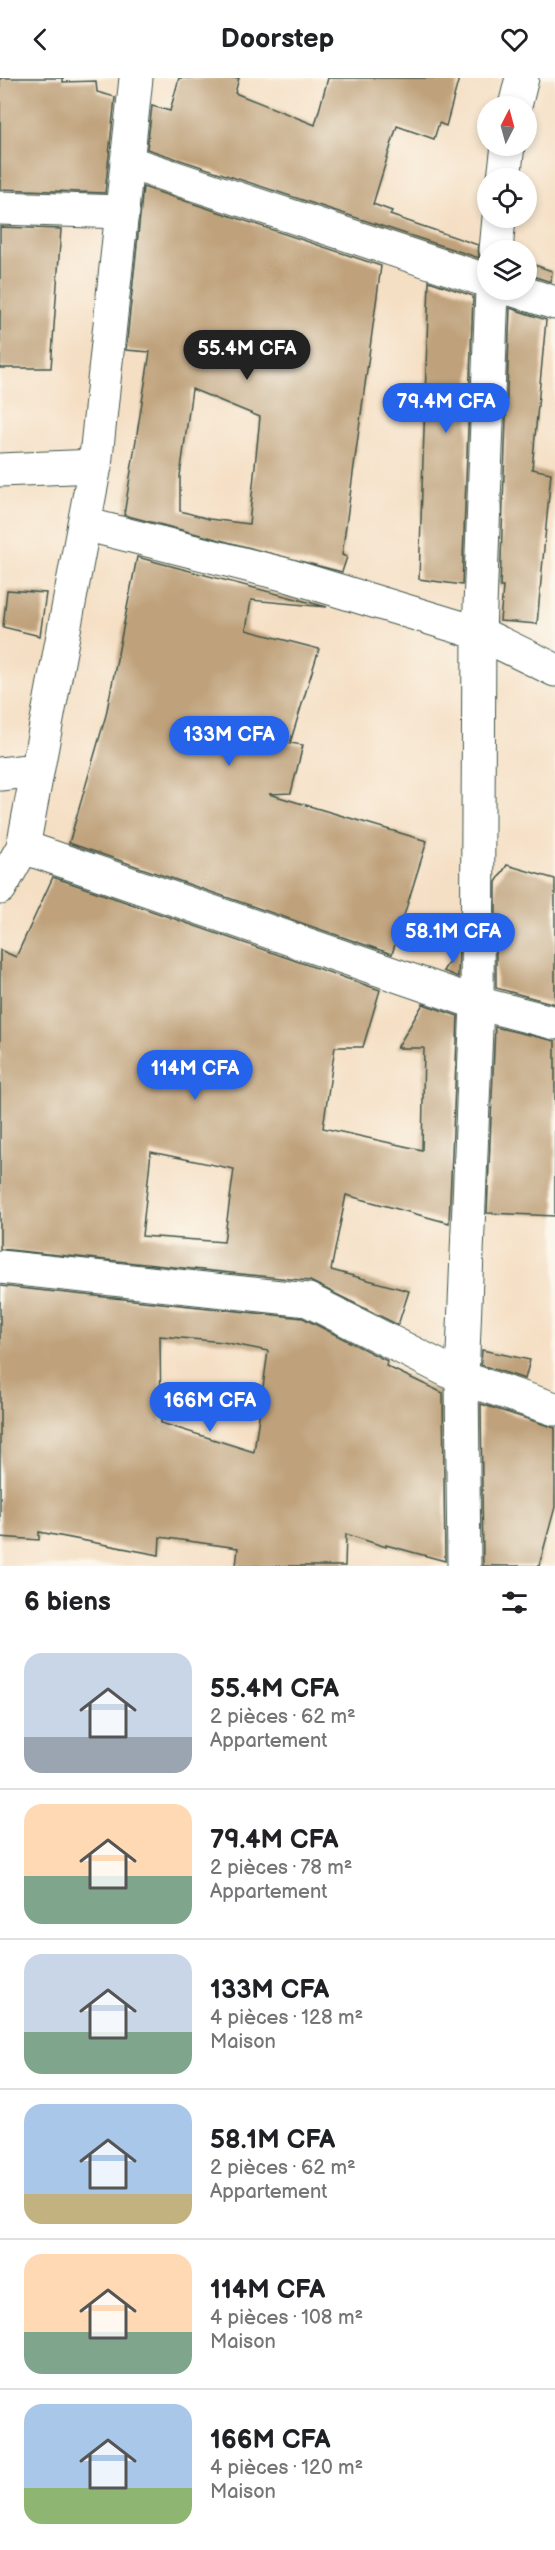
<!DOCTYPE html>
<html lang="fr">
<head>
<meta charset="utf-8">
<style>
	:root { --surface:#fff; --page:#f2f2f2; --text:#202124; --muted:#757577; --line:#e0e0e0; --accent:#2563eb }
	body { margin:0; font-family:"Balsamiq Sans",sans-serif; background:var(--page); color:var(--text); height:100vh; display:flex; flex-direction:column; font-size:22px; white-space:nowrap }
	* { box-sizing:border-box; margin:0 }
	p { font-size:20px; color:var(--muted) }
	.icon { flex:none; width:33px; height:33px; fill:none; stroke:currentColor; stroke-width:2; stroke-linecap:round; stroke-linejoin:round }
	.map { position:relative; height:1488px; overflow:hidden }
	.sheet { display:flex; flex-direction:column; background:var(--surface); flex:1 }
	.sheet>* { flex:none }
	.needle { width:39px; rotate:6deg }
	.fabs { position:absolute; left:477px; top:18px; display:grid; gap:12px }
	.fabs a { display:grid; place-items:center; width:60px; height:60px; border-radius:50%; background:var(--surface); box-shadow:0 3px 9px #0003; font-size:30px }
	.price { position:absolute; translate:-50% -51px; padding:0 14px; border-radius:21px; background:var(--accent); color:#fff; font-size:20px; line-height:39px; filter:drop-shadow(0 2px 3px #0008) }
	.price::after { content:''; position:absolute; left:50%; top:36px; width:18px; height:14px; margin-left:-9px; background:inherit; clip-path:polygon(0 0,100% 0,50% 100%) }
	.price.selected { background:#222; color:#fff }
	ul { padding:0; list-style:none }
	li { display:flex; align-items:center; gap:18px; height:150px; padding:0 24px }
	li+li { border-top:2px solid var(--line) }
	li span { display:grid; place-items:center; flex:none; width:168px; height:120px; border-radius:18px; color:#555 }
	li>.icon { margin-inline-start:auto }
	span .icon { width:72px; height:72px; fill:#fffc; stroke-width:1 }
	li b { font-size:26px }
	h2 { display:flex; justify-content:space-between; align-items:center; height:72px; padding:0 24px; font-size:26px }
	header { display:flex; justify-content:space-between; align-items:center; height:78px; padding:0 24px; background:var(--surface); font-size:27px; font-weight:600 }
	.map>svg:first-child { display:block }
</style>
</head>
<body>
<header><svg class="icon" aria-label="back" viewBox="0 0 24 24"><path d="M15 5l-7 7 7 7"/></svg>Doorstep<svg class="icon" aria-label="heart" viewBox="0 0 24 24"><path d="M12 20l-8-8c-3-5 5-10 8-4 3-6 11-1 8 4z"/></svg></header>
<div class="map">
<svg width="555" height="1488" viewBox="0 0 555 1488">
	<rect width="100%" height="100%" fill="#fbf7ec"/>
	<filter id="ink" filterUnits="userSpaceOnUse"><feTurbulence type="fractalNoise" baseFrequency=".0167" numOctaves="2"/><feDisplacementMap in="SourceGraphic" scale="12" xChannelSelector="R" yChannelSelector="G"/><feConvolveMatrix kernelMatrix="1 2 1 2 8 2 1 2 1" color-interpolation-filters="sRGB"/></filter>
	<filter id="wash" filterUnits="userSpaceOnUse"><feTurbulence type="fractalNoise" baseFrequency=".008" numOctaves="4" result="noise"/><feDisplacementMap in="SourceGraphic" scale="24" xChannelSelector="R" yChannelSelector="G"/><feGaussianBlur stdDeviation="1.35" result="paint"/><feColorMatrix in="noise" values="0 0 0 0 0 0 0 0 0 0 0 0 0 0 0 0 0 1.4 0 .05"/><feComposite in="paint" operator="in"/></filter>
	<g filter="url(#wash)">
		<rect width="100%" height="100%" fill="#f5dfc4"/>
		<g id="blocks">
			<!-- building -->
			<g fill="#bfa27b" fill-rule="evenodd">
				<polygon points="0,0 63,0 63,4 96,3 97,14 115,19 105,115 0,111"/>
				<polygon points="179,0 239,0 235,15 315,47 328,0 459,0 446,48 439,45 434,61 397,48 373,126 392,133 390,137 478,167 479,180 147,71 152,28 170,33"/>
				<path d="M 143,109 L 381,188 L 342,477 L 347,479 L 342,494 L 124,437 L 150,274 L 126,272 ZM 192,311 L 260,339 L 249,446 L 209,441 L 180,433 L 180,398 Z"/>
				<polygon points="0,149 61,151 51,290 0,290"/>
				<polygon points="526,184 552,193 551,204 526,196"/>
				<polygon points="429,203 473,218 462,507 419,501"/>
				<polygon points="510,230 546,242 532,391 551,395 537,546 500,543 503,509 500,509"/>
				<polygon points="137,479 327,529 251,522 246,552 319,571 290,665 303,667 291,715 269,716 427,763 392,876 69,765 106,637"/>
				<polygon points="7,512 46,515 40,558 3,549"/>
				<polygon points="507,787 555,801 555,926 496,910 496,804"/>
				<path d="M 53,799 L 380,912 L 363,969 L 335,969 L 323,1050 L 422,1072 L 424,970 L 397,970 L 423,926 L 458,938 L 449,1145 L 346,1117 L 331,1192 L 409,1213 L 398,1247 L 310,1203 L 0,1171 L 0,872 L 16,879 ZM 151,1074 L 234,1091 L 224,1164 L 142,1158 Z"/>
				<polygon points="459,867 458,899 443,893"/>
				<polygon points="495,949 555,963 555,1138 487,1135"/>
				<path d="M 0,1208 L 303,1240 L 387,1283 L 386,1288 L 443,1315 L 445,1483 L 386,1467 L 386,1469 L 346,1456 L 345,1488 L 236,1488 L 238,1470 L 160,1459 L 159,1477 L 39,1454 L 39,1462 L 0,1459 ZM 160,1258 L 223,1264 L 268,1273 L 254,1374 L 161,1345 Z"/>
				<polygon points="482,1272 530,1282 525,1301 481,1287"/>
				<polygon points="481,1326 555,1350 555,1429 539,1488 483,1488"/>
			</g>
		</g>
	</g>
	<g filter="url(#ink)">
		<use href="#blocks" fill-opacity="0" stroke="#3f554a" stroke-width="1.5"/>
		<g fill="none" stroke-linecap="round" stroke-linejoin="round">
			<defs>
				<g id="minor">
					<polyline points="515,28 522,0"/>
					<polyline points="127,84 488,203"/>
					<polyline points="504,100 508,68"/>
					<polyline points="0,130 123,134"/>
					<polyline points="496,172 499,140"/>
					<polyline points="514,212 555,225"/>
					<polyline points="0,392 95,388"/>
					<polyline points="84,446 287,497 479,555 555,592"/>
					<polyline points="0,696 37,692"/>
					<polyline points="23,769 477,925 555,945"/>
					<polyline points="0,810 23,769 95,388 136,0"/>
					<polyline points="0,1189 308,1222 462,1300 555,1331"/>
					<polyline points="464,1488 462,1300 477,925 479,555 492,212"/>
				</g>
			</defs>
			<!-- minor casing -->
			<use href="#minor" stroke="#3f554a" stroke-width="35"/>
			<!-- minor -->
			<use href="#minor" stroke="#fff" stroke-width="33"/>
		</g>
	</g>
</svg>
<div class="fabs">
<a><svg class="needle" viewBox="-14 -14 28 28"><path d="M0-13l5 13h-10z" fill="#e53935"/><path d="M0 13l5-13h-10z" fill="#757577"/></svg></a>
<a><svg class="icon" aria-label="locate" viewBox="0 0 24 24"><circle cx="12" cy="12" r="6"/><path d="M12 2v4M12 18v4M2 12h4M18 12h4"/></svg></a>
<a><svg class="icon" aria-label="layers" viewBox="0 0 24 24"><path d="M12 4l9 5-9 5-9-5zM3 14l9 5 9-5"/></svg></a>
</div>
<b class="price selected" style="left:247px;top:303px">55.4M CFA</b>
<b class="price" style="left:446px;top:356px">79.4M CFA</b>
<b class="price" style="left:229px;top:689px">133M CFA</b>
<b class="price" style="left:453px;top:886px">58.1M CFA</b>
<b class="price" style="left:195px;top:1023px">114M CFA</b>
<b class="price" style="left:210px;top:1355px">166M CFA</b>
</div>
<section class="sheet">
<h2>6 biens<svg class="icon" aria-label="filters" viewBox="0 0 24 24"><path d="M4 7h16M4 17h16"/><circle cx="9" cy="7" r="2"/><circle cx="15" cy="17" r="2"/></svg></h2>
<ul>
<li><span style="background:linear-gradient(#c9d6e8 70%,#9aa5b1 0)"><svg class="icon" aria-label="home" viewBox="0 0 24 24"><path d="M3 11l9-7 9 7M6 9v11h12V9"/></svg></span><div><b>55.4M CFA</b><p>2 pièces · 62 m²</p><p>Appartement</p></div></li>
<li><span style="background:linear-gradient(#ffd9b3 60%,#7fa58c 0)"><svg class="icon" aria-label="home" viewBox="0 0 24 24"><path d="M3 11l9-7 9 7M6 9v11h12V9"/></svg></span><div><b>79.4M CFA</b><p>2 pièces · 78 m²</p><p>Appartement</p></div></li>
<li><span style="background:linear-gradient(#c9d6e8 65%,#7fa58c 0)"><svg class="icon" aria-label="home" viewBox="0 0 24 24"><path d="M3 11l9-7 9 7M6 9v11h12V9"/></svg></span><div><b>133M CFA</b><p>4 pièces · 128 m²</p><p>Maison</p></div></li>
<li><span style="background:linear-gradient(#a9c7e8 75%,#c2b280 0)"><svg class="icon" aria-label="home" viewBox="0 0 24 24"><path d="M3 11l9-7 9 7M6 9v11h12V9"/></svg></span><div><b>58.1M CFA</b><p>2 pièces · 62 m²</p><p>Appartement</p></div></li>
<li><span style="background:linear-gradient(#ffd9b3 65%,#7fa58c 0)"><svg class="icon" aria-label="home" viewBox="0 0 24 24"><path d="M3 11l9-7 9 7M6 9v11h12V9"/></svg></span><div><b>114M CFA</b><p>4 pièces · 108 m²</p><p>Maison</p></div></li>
<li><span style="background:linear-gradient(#a9c7e8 70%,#8fb573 0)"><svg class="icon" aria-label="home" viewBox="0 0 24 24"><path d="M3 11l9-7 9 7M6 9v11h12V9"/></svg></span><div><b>166M CFA</b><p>4 pièces · 120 m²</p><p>Maison</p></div></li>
</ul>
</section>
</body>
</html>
